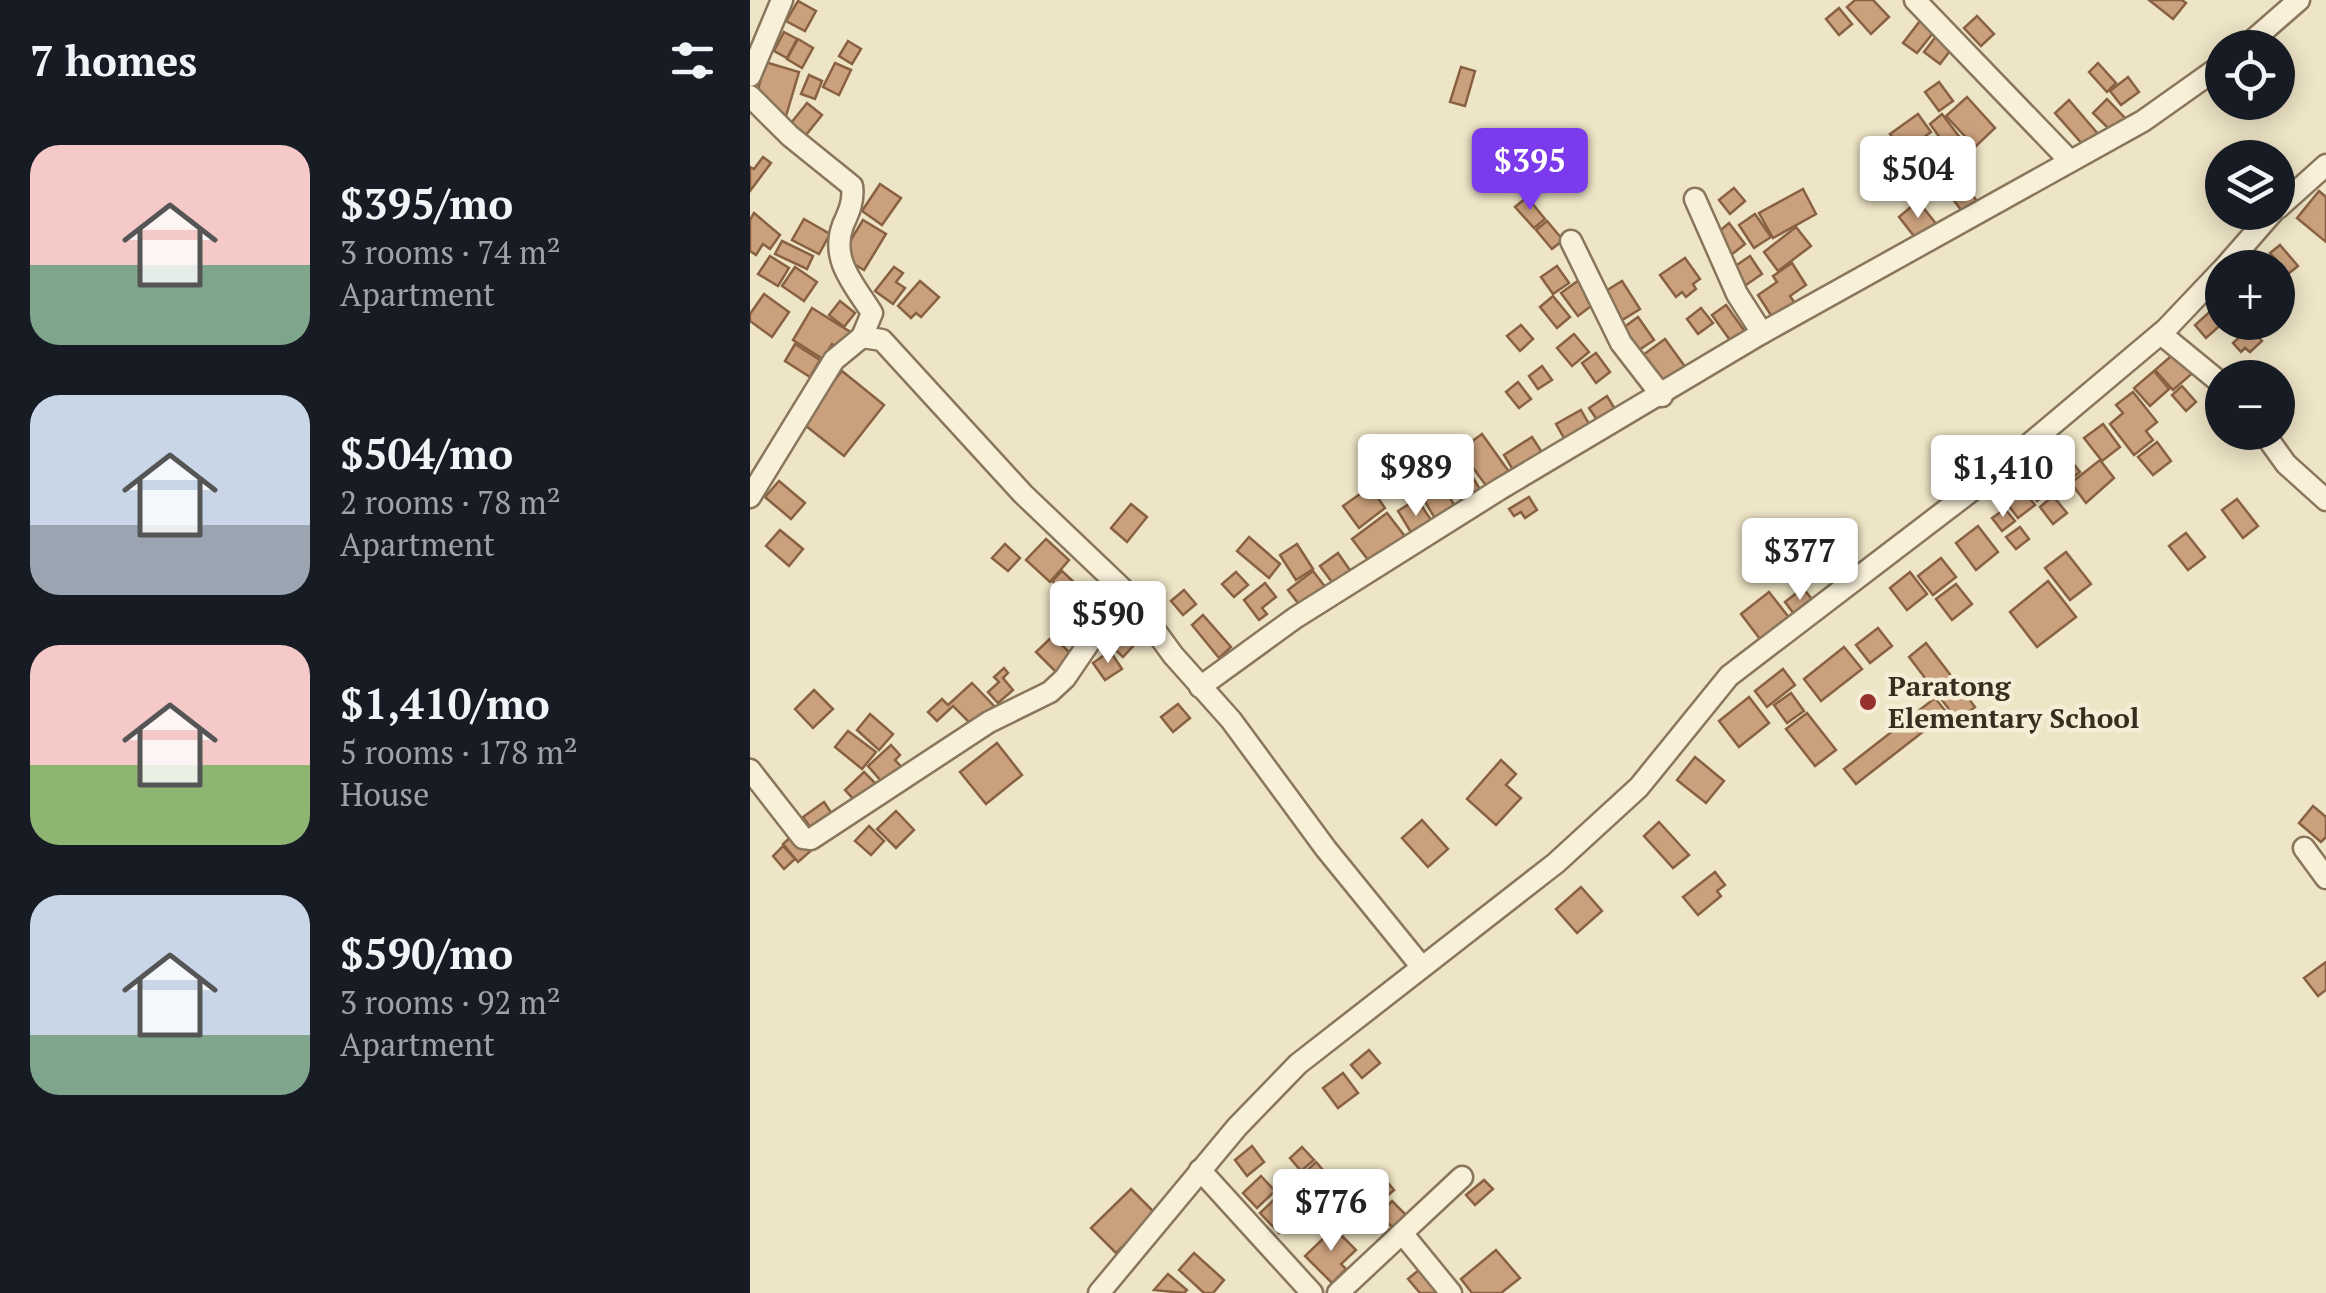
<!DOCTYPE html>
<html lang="en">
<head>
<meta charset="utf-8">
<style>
	:root { --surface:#171b24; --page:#242831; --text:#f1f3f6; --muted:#9ea1a6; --accent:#7c3aed }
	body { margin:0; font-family:"PT Serif",serif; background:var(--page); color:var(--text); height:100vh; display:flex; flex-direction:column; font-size:38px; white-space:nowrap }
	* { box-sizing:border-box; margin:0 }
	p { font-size:32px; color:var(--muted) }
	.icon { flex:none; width:55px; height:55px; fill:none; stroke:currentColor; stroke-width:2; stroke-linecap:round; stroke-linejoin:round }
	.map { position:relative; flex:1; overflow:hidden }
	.details { display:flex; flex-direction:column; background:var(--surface); width:750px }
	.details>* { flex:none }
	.tools { position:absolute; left:1455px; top:30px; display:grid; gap:20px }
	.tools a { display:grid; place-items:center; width:90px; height:90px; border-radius:50%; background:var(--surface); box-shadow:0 5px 25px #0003; font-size:50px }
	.price { position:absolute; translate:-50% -85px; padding:0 22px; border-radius:10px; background:#fff; color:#222; font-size:32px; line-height:65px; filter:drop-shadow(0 2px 5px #0008) }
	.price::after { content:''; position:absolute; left:50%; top:60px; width:30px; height:22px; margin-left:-15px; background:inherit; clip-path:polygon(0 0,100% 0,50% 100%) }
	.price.on { background:var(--accent); color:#fff }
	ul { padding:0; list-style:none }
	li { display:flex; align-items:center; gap:30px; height:250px; padding:0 30px }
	li span { display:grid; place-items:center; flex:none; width:280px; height:200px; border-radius:30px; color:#555 }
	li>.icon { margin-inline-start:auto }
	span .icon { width:120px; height:120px; fill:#fffc; stroke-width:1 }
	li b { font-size:42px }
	h2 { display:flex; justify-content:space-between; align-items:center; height:120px; padding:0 30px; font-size:42px }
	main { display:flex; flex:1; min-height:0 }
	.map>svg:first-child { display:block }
</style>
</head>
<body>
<main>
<section class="details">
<h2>7 homes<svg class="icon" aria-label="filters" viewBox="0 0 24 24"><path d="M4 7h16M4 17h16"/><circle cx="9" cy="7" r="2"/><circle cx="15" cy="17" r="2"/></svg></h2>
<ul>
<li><span style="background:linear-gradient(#f6c9c9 60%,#7fa58c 0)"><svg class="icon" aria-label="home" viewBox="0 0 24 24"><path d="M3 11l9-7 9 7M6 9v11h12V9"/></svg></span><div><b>$395/mo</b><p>3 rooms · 74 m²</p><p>Apartment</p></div></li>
<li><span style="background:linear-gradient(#c9d6e8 65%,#9aa5b1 0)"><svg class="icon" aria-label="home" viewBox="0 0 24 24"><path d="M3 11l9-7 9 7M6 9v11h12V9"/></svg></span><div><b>$504/mo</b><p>2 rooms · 78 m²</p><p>Apartment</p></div></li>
<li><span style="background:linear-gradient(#f6c9c9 60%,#8fb573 0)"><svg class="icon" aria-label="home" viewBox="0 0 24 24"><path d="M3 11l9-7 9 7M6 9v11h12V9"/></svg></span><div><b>$1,410/mo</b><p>5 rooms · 178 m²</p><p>House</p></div></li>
<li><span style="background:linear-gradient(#c9d6e8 70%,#7fa58c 0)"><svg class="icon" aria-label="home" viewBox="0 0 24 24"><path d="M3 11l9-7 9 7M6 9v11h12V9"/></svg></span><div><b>$590/mo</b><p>3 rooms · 92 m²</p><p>Apartment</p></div></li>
</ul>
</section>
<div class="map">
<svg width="1576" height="1293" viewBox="0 0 1576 1293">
	<rect width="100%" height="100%" fill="#eee4c6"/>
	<!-- building -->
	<g fill="#cba17d" stroke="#886142" stroke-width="2.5">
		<polygon points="1105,0 1123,0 1139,17 1121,34 1097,7"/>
		<polygon points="1399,0 1432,0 1436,3 1423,19"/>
		<polygon points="48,1 66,11 55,31 36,21"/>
		<polygon points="1089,8 1102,24 1089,35 1076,19"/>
		<polygon points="1227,16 1244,34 1231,46 1214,28"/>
		<polygon points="1173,17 1187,28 1167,53 1153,43"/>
		<polygon points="34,32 47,39 37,58 24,51"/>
		<polygon points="1187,35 1203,47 1190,64 1174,52"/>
		<polygon points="48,39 63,48 52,68 37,59"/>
		<polygon points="98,41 111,49 102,64 89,56"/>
		<polygon points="15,62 49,72 36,116 13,108 7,94"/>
		<polygon points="85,63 101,70 89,95 73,87"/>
		<polygon points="1348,63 1366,83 1357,92 1339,72"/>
		<polygon points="711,67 725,71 715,106 700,102"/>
		<polygon points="59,75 72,81 65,99 51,94"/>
		<polygon points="1378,77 1389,92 1371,105 1360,91"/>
		<polygon points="1189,82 1203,101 1189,111 1175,92"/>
		<polygon points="1217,97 1245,128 1225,147 1196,116"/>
		<polygon points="1357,99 1376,119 1362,132 1343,113"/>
		<polygon points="1319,100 1349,135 1335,147 1305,113"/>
		<polygon points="57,103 72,115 56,135 41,123"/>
		<polygon points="1168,114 1181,132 1154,152 1140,134"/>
		<polygon points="1192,114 1211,139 1198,149 1180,124"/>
		<polygon points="13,157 21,163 0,191 0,167 4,169"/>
		<polygon points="1207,174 1229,204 1215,215 1192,185"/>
		<polygon points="130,184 151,198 132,225 112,211"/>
		<polygon points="984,188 995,201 980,214 969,200"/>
		<polygon points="1053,189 1066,214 1023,238 1009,213"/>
		<polygon points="1569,191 1576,197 1576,242 1547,218"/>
		<polygon points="777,197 795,219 784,228 765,207"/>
		<polygon points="1168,201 1187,225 1167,240 1149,217"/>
		<polygon points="4,213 30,235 20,249 13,244 6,255 0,251 0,220"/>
		<polygon points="1005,214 1021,237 1004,248 989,225"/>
		<polygon points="54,219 80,234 69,254 42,240"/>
		<polygon points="113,220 136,234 114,270 91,256"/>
		<polygon points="797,221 813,240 802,249 786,230"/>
		<polygon points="979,223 995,244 981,255 965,235"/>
		<polygon points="1046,227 1061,246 1028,271 1014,252"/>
		<polygon points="32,241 63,256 57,269 25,254"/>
		<polygon points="1530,245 1548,266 1538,274 1520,253"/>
		<polygon points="20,256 39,268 28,286 8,274"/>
		<polygon points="1000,256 1012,274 993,287 981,269"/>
		<polygon points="935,258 950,279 943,284 946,289 936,297 932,292 926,297 910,275"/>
		<polygon points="1042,263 1056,285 1040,296 1048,308 1026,323 1008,295 1027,282 1023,276"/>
		<polygon points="807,266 819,283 803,294 791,277"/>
		<polygon points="45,267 67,282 54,301 32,286"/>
		<polygon points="144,267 153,273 146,282 155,288 143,304 125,291"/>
		<polygon points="829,280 845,303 828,316 811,293"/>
		<polygon points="170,281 189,297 171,317 166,313 161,318 148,306"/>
		<polygon points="872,281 890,309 869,322 851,294"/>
		<polygon points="14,294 39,312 22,337 0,321 0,314"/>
		<polygon points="803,296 820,317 807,328 790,307"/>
		<polygon points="90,301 105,313 94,327 79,315"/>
		<polygon points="976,305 996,333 982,343 962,315"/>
		<polygon points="62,308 102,333 91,350 82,344 73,359 43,340"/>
		<polygon points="951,308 963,323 948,334 937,319"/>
		<polygon points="1464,308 1474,322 1456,338 1445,325"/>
		<polygon points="888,317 904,340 886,352 870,330"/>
		<polygon points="771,325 783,339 770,351 757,336"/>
		<polygon points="1500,327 1512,341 1500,352 1495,348 1491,352 1483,343"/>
		<polygon points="824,334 839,352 822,366 807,348"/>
		<polygon points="915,339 936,368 913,384 893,355"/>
		<polygon points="45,344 70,360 60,377 35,361"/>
		<polygon points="1427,351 1445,371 1423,390 1405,370"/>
		<polygon points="846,353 860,372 846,383 832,363"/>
		<polygon points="792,366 802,380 788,389 779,376"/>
		<polygon points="92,371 134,405 94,456 51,422"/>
		<polygon points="1404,371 1419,389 1400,406 1384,388"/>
		<polygon points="768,382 781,399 769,408 756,392"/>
		<polygon points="1432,386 1446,402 1436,411 1422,395"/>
		<polygon points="1383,392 1407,422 1396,431 1403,440 1384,455 1360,424 1373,413 1366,405"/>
		<polygon points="857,396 869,416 852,427 839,408"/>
		<polygon points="831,410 843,431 818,445 806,424"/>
		<polygon points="1353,424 1370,447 1352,461 1334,438"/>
		<polygon points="732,434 762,476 740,491 710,450"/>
		<polygon points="782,437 795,457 766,475 754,455"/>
		<polygon points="1407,442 1421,461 1403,475 1388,457"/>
		<polygon points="1318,457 1330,472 1317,482 1305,466"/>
		<polygon points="642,458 658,479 638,494 622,473"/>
		<polygon points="1350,460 1364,478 1336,503 1321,483"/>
		<polygon points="1301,469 1311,482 1287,501 1277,488"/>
		<polygon points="722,476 734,496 716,507 704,488"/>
		<polygon points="1263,477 1285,505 1268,518 1247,490"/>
		<polygon points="29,481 55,503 41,519 15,497"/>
		<polygon points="692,486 707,509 687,522 673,498"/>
		<polygon points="620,487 635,508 609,528 593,506"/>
		<polygon points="1303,496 1317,513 1303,524 1290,507"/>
		<polygon points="779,497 787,510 775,518 771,512 764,516 759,509"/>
		<polygon points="667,499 685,526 665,539 648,511"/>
		<polygon points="1487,499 1508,526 1493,538 1472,510"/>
		<polygon points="381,504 397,517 377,542 361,528"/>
		<polygon points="1255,509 1265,521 1252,531 1242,518"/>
		<polygon points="637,513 657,539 622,565 602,539"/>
		<polygon points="1228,526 1248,552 1226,570 1206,543"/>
		<polygon points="1270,527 1279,539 1266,549 1256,537"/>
		<polygon points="30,530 53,549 39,566 16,546"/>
		<polygon points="1436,533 1455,557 1438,570 1419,546"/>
		<polygon points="499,537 530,564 519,578 487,551"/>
		<polygon points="296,539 319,560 300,582 276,560"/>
		<polygon points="255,544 270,558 258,571 242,558"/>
		<polygon points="547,544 563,569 546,580 530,555"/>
		<polygon points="1316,552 1341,584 1320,600 1295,568"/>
		<polygon points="588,553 604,576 587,589 570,566"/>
		<polygon points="1191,558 1206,577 1183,595 1168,576"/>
		<polygon points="312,571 328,586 318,597 302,581"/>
		<polygon points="563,571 579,592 554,611 538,590"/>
		<polygon points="486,572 498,585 484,597 472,584"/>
		<polygon points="1160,572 1177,594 1157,610 1140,588"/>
		<polygon points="1298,581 1326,617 1287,647 1260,612"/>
		<polygon points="515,583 526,597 512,608 517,614 509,620 494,600"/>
		<polygon points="1206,584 1222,604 1202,620 1186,599"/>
		<polygon points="1053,588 1065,603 1047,618 1035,602"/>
		<polygon points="434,590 446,604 433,615 421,601"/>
		<polygon points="1019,592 1041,620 1013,643 991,614"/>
		<polygon points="321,600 335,612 321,628 307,616"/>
		<polygon points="453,615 481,647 469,658 442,625"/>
		<polygon points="369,628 385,644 373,657 356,641"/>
		<polygon points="1128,628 1142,646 1120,663 1106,645"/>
		<polygon points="303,636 324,657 307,673 286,652"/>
		<polygon points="1176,643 1225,707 1208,721 1159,657"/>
		<polygon points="1094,647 1112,669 1071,701 1054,679"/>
		<polygon points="360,651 372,669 355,680 343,663"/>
		<polygon points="254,668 258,673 253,678 263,690 248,703 238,692 249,682 244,677"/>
		<polygon points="1033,669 1045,685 1017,707 1005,691"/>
		<polygon points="222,683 246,708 225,728 203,706 187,721 178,712 192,699 198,705"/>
		<polygon points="64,690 83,709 63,728 45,709"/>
		<polygon points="1041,693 1054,711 1037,723 1024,705"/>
		<polygon points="999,697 1019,723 989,747 969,721"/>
		<polygon points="1185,698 1197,713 1106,784 1094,769"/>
		<polygon points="428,704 440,718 423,732 411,717"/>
		<polygon points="1057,713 1086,750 1065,766 1036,729"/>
		<polygon points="120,714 143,734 129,750 107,730"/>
		<polygon points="98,731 126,752 112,769 85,747"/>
		<polygon points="247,743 272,775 236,804 210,772"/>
		<polygon points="141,745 150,755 145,760 156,772 138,789 118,766"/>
		<polygon points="945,757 974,781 956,803 927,780"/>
		<polygon points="751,760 766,774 756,785 771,798 746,825 717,799"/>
		<polygon points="114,772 128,786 108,804 95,790"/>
		<polygon points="74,802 86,820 65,834 53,817"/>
		<polygon points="1563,806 1576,817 1576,837 1571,842 1549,823"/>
		<polygon points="146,811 164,830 146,848 127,829"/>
		<polygon points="672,820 698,849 678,867 652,838"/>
		<polygon points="909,822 939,855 923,868 894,836"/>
		<polygon points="119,826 134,841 121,855 105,841"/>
		<polygon points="47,831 63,849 48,862 33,844"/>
		<polygon points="33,846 45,859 34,869 23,856"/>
		<polygon points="965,872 975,885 967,891 971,896 948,915 933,897"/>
		<polygon points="831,887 852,911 827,933 806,909"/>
		<polygon points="1576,962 1576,990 1568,996 1554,978"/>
		<polygon points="619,1050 630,1063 612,1078 601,1065"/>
		<polygon points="593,1073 608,1093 588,1108 573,1088"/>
		<polygon points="502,1146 514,1162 497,1176 485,1160"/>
		<polygon points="552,1147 564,1160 551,1171 540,1158"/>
		<polygon points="566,1162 593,1193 579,1206 551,1176"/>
		<polygon points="511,1176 525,1191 507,1208 493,1193"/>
		<polygon points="633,1177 644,1190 623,1208 612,1195"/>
		<polygon points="734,1180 743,1189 725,1205 716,1195"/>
		<polygon points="381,1189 406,1214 366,1253 341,1228"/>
		<polygon points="530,1194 549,1214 529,1233 510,1213"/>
		<polygon points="607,1201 621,1217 608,1230 593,1214"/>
		<polygon points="642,1201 656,1215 643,1228 629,1214"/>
		<polygon points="578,1222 606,1250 591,1264 596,1269 582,1283 555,1256 577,1235 571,1229"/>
		<polygon points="746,1250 770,1278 751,1293 722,1293 711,1279"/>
		<polygon points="444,1253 474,1280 463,1293 454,1293 429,1270"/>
		<polygon points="675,1265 692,1287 684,1293 670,1293 658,1279"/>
		<polygon points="418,1274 437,1290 434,1293 404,1290"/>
	</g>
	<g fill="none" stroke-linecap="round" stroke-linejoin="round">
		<defs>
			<g id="minor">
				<polyline points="1165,0 1320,161"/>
				<polyline points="1494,48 1549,0"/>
				<polyline points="0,76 32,0"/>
				<path d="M 0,96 L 40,136 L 102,186 C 104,201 99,212 93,225 C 80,260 104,284 122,313 L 112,337 L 132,340 L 273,494 L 380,596 L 423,655 L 481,720 L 576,849 L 671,966"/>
				<polyline points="945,199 987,294 1012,333"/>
				<polyline points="1528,208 1576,165"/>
				<polyline points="821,241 871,343 912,396"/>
				<polyline points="1474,268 1523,212"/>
				<polyline points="1411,334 1472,384"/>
				<polyline points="1513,432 1536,464 1576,500"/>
				<polyline points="0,497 84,360 112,337"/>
				<polyline points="450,687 545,618 750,489 1012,333 1393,121 1472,65"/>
				<polyline points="0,770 53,838 61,839 239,722 300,692 315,678 345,634 380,596"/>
				<polyline points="1554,848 1576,878"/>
				<polyline points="450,1170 562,1293"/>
				<polyline points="652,1233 701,1293"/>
				<polyline points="349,1293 487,1127 548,1064 806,863 889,787 979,676 1246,472 1416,329 1472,270"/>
				<polyline points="588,1293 712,1177"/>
			</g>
		</defs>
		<!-- minor casing -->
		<use href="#minor" stroke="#89765c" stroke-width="25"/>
		<!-- minor -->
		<use href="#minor" stroke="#f8f0d9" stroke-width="20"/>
	</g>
	<!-- markers -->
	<circle fill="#97312d" stroke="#f5edd6" stroke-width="4" cx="1118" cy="702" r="10"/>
	<g text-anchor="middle" stroke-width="9" stroke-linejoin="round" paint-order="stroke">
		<!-- poi labels -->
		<g font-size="28" font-weight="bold" fill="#392d1f" stroke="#f5edd6" text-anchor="start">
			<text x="1138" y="696">Paratong<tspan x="1138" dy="32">Elementary School</tspan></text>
		</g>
	</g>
</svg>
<div class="tools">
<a><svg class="icon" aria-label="locate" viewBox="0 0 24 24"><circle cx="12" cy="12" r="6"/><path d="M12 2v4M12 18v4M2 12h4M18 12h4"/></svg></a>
<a><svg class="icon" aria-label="layers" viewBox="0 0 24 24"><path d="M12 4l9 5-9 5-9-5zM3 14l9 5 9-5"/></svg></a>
<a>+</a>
<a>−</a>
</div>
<b class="price on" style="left:780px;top:213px">$395</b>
<b class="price" style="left:1168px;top:221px">$504</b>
<b class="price" style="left:666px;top:519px">$989</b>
<b class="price" style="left:1253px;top:520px">$1,410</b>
<b class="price" style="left:1050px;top:603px">$377</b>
<b class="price" style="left:358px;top:666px">$590</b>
<b class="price" style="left:581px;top:1254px">$776</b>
</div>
</main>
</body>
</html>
